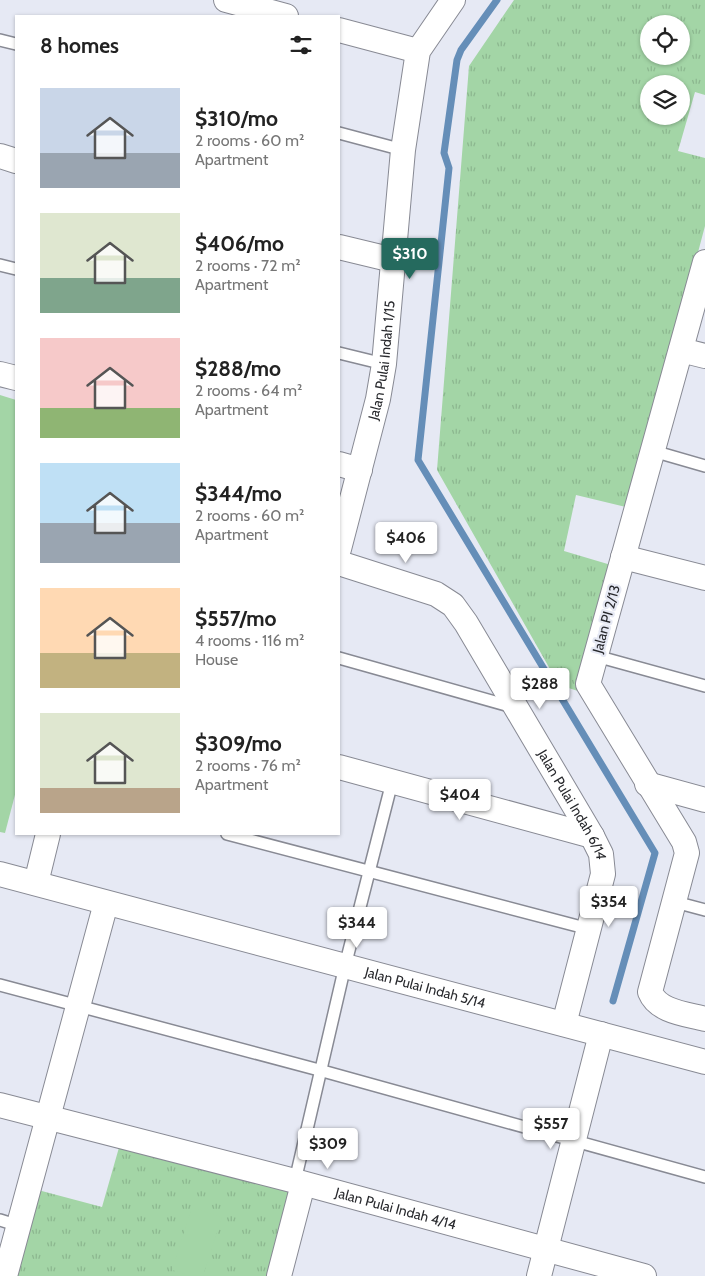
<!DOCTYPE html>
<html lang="en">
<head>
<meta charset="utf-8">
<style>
	:root { --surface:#fff; --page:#f6f6f6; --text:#222; --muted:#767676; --accent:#256a5e }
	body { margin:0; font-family:Cabin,sans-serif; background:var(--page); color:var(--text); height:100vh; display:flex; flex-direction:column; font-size:19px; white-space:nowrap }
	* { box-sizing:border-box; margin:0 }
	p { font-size:16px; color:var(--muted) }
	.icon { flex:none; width:28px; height:28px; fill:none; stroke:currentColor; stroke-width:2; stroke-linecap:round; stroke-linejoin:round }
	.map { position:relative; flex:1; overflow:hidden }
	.drawer { position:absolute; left:15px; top:15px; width:325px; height:820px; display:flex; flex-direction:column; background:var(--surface); border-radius:0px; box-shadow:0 1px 4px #0004 }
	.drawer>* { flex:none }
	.tools { position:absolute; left:640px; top:15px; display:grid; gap:10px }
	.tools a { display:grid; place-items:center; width:50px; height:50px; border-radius:50%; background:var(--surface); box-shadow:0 1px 4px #0004; font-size:25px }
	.price { position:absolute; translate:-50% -42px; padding:0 11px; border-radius:5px; background:#fff; color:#222; font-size:16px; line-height:32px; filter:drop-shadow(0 1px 2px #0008) }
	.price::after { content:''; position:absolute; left:50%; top:30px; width:15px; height:11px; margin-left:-8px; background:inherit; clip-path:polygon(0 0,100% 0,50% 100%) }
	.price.on { background:var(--accent); color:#fff }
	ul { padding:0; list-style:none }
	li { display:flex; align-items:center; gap:15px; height:125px; padding:0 25px }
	li span { display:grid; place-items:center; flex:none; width:140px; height:100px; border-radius:0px; color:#555 }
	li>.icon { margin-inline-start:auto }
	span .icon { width:60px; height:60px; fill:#fffc; stroke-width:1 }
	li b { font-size:21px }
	h2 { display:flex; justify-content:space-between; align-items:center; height:60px; padding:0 25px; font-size:21px }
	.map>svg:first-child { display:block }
</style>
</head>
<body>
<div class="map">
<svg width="705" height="1276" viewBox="0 0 705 1276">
	<defs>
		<pattern id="grass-tufts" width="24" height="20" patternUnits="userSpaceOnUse" patternTransform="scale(1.25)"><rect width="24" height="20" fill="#a3d5a6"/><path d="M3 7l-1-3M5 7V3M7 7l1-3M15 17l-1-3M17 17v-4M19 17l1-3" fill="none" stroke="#8cb78f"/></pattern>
	</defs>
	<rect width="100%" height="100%" fill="#e6e9f4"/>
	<!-- grass -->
	<g fill="url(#grass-tufts)" fill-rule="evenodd">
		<path d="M 514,0 L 705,0 L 705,95 L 695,92 L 678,151 L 705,158 L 705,226 L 630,508 L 576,495 L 564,551 L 611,565 L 578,691 L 559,685 L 437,470 L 469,66 ZM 649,24 L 681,24 L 681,56 L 649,56 ZM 649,84 L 681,84 L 681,116 L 649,116 Z"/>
		<polygon points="120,1144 289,1190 267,1276 16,1276 38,1190 102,1207"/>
	</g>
	<!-- pitch -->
	<g fill="#a3d5a6">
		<polygon points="0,395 16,400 16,791 5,833 0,832"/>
		<polygon points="192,1207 222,1217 203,1276 191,1276 172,1270"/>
	</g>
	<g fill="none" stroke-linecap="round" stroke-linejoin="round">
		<!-- stream -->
		<polyline stroke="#658eb8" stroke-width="7" points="497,0 461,50 457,60 444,153 449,168 418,460 655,853 613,1001"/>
		<defs>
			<g id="lane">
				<polyline points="0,40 16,44"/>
				<polyline points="339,133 403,150"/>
				<polyline points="0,265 16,269"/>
				<polyline points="339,353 384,364"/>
				<polyline points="653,451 705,466"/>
				<polyline points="596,656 705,686"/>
				<polyline points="339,658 513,707"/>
				<polyline points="227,834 589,929"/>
				<polyline points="675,902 705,910"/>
				<polyline points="0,985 319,1070 705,1177"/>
				<polyline points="295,1181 345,966 392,782"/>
				<polyline points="0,1220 19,1226"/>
			</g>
			<g id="street">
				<polyline points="226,0 286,16"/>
				<polyline points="339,30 418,51"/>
				<polyline points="0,156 16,161"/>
				<polyline points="339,247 393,260"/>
				<path d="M 705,262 L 588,684 L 684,842 L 687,853 L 650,992 C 658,1012 687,1014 705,1019"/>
				<polyline points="681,350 705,356"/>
				<polyline points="0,374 16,378"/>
				<polyline points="339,464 360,470"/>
				<path id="s1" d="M 339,549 L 378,399 L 384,364 L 403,150 L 418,51 L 453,0"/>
				<polyline points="623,557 705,578"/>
				<path id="s2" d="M 339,563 L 436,594 L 453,605 L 466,623 L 592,836 L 601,854 L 603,874 L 564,1024"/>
				<polyline points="339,767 592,836"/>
				<polyline points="647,784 705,800"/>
				<path id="s3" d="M 0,874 L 705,1062"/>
				<polyline points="36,883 48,834"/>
				<path id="s4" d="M 0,1105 L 295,1181 L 644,1276"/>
				<polyline points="5,1276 106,903"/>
				<polyline points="279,1276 303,1184"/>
				<polyline points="539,1276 601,1034"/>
			</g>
		</defs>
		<!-- lane casing -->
		<use href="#lane" stroke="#888a94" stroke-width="14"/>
		<!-- street casing -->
		<use href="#street" stroke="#888a94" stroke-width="26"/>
		<!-- lane -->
		<use href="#lane" stroke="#fff" stroke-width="11"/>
		<!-- street -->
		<use href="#street" stroke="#fff" stroke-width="24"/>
	</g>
	<g text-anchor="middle" stroke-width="4.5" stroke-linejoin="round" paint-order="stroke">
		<!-- street labels -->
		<g font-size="14" fill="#28292d" stroke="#e6e9f4">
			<text dy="5" stroke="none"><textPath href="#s1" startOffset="194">Jalan Pulai Indah 1/15</textPath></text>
			<text transform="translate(606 619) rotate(-75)" y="5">Jalan PI 2/13</text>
			<text dy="5" stroke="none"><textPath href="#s2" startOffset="355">Jalan Pulai Indah 6/14</textPath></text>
			<text dy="5" stroke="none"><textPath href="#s3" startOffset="440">Jalan Pulai Indah 5/14</textPath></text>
			<text dy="5" stroke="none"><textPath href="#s4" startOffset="409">Jalan Pulai Indah 4/14</textPath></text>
		</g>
	</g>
</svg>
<div class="tools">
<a><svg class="icon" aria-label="locate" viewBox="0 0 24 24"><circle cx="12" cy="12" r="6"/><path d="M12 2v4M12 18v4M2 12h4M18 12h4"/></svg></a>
<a><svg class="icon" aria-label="layers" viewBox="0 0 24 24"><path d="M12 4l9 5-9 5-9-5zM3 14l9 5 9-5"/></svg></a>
</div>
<b class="price on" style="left:410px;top:280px">$310</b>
<b class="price" style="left:406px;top:564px">$406</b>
<b class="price" style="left:540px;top:710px">$288</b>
<b class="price" style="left:460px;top:821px">$404</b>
<b class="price" style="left:609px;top:928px">$354</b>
<b class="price" style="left:357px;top:949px">$344</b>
<b class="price" style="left:551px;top:1150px">$557</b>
<b class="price" style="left:328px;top:1170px">$309</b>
<section class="drawer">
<h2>8 homes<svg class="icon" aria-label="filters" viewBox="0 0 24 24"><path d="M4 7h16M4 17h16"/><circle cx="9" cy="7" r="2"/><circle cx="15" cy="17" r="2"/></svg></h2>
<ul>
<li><span style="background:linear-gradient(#c9d6e8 65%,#9aa5b1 0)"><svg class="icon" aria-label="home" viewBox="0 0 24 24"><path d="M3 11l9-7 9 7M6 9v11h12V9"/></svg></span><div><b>$310/mo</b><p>2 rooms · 60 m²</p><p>Apartment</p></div></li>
<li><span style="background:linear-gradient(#dfe7d0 65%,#7fa58c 0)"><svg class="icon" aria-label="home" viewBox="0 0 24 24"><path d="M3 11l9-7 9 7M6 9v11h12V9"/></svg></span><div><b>$406/mo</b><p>2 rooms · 72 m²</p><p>Apartment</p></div></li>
<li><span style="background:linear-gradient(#f6c9c9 70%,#8fb573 0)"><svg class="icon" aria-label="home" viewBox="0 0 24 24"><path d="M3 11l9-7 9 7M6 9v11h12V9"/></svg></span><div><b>$288/mo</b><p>2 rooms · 64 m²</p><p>Apartment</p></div></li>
<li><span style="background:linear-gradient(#bfe0f5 60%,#9aa5b1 0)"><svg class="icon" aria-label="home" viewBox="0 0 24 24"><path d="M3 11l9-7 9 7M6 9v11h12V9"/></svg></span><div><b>$344/mo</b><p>2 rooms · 60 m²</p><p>Apartment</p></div></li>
<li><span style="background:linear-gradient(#ffd9b3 65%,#c2b280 0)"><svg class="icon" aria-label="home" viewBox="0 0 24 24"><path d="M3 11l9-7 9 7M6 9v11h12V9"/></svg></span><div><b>$557/mo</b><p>4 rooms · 116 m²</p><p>House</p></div></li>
<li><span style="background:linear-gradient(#dfe7d0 75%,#b9a48a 0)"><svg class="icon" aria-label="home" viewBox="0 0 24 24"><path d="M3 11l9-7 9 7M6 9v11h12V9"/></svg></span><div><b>$309/mo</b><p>2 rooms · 76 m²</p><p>Apartment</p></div></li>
</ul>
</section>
</div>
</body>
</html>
